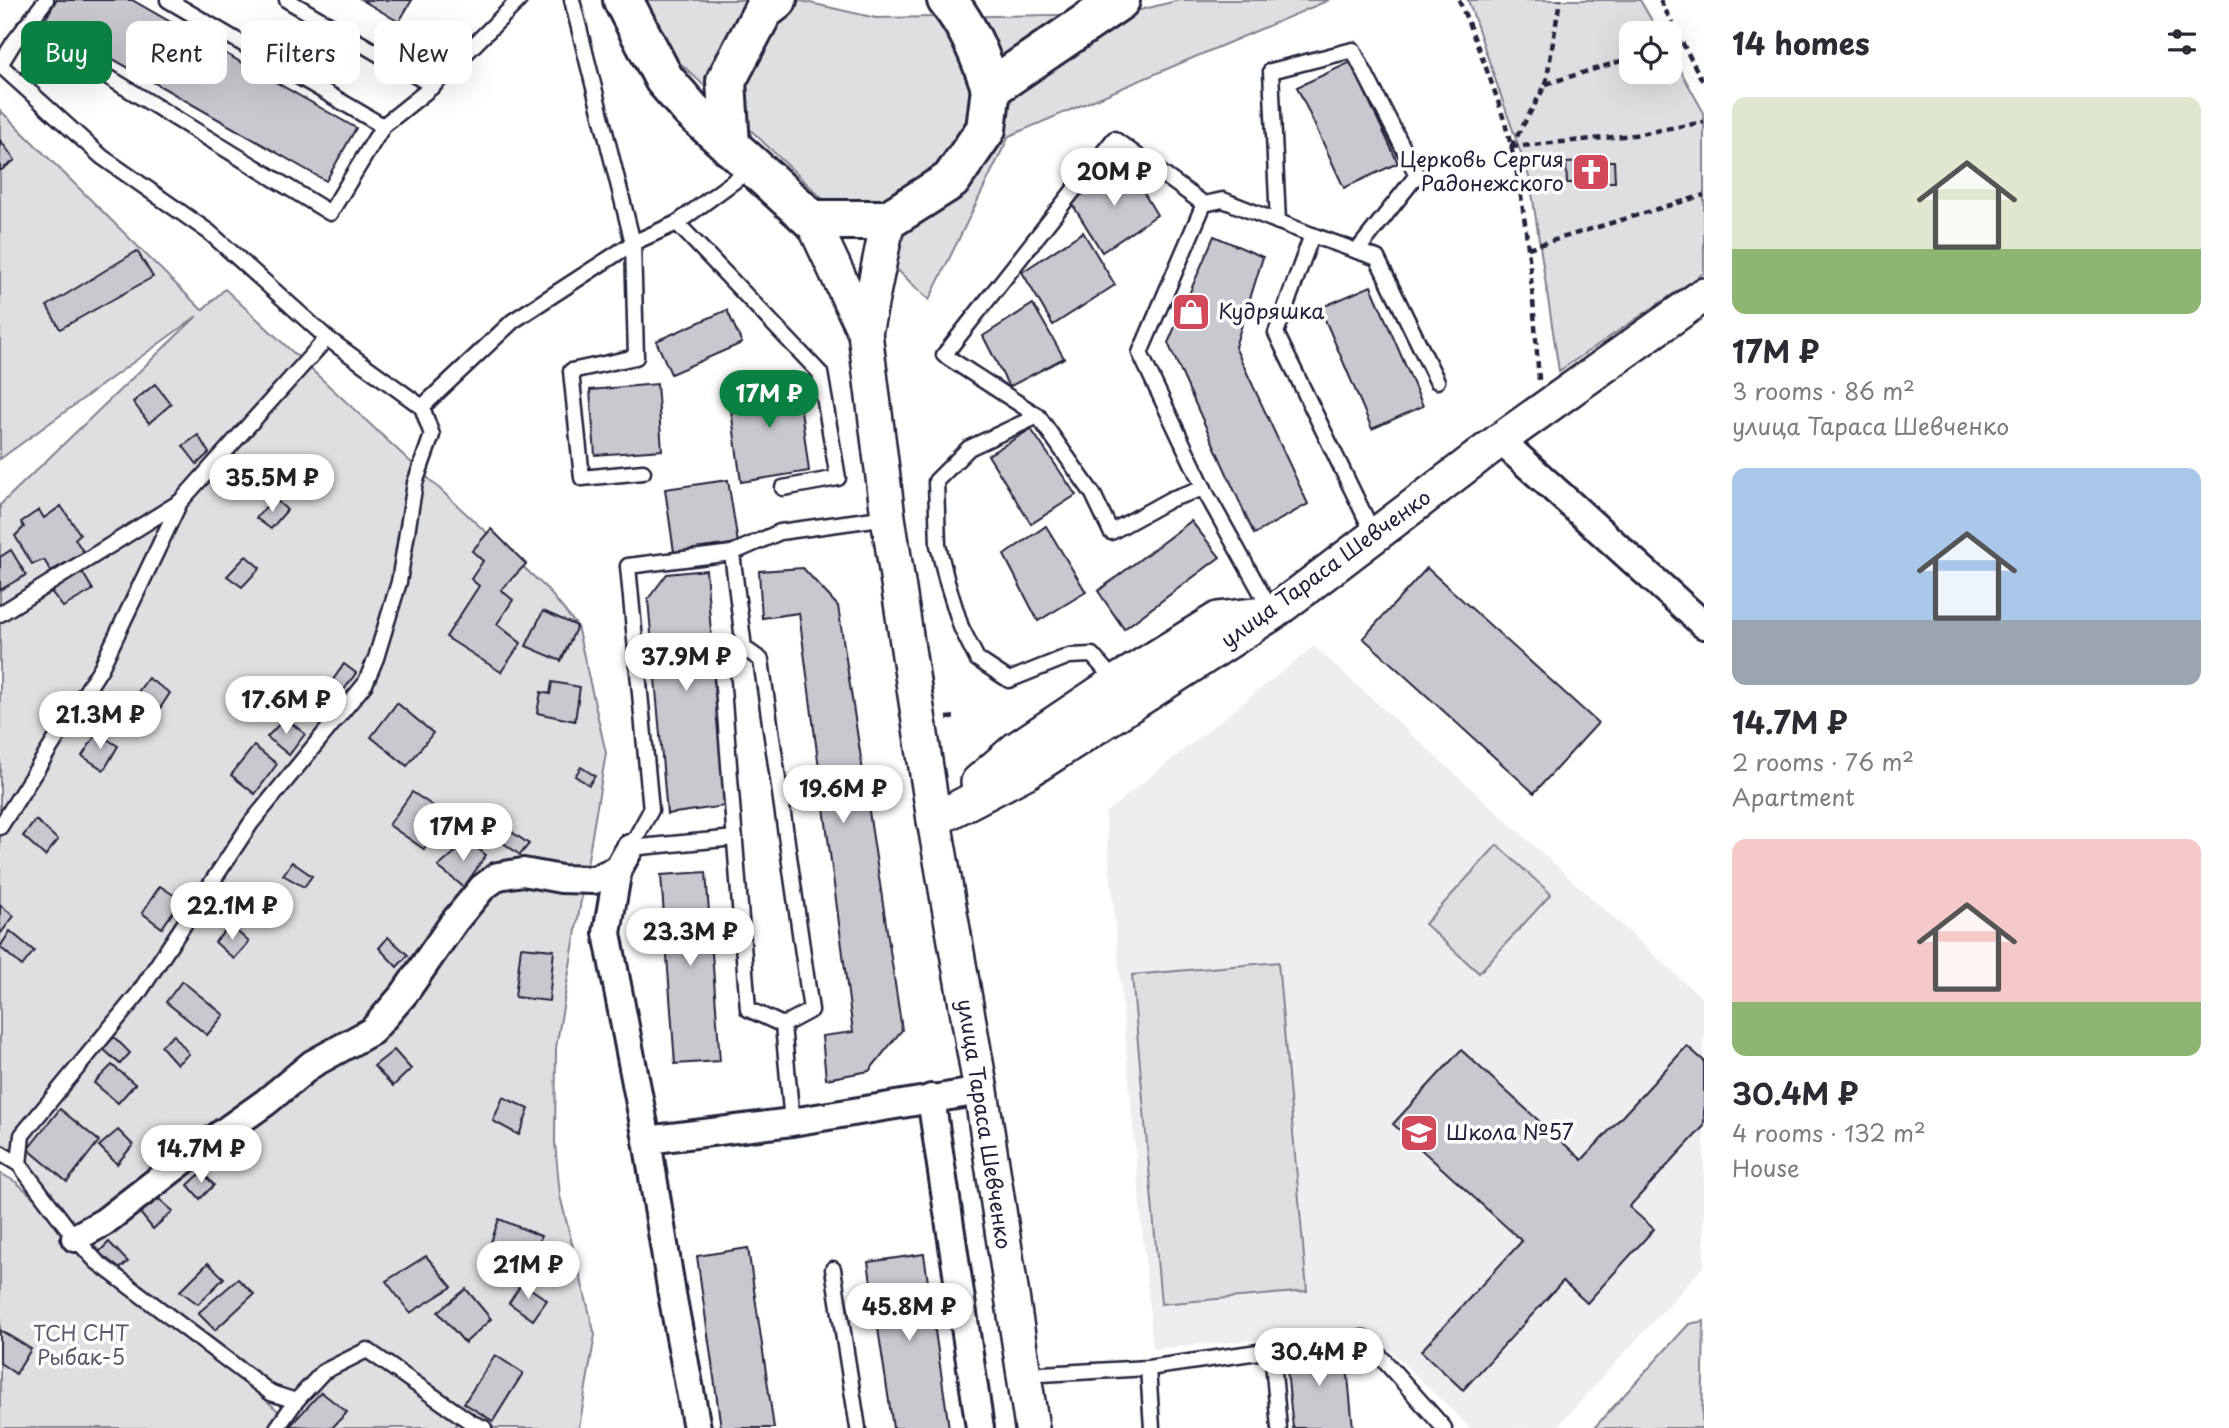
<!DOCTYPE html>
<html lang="en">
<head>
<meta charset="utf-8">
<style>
	:root { --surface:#fff; --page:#f2f2f3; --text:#2b2b33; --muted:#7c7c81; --accent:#0b8043 }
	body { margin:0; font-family:"Playpen Sans",sans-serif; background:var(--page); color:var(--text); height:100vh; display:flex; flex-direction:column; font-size:26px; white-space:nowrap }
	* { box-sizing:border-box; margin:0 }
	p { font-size:23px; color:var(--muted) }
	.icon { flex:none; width:38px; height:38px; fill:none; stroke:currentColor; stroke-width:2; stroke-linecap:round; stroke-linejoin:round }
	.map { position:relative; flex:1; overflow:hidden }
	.drawer { display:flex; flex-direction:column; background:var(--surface); width:525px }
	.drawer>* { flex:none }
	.top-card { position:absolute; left:21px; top:21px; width:665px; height:63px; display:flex; gap:14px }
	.buttons { position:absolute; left:1619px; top:21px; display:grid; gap:14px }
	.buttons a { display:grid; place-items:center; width:63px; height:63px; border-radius:14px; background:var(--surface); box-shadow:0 7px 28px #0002; font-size:35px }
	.price { position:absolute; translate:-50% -60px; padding:0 16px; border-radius:24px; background:#fff; color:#222; font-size:23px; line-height:46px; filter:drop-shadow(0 2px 4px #0008) }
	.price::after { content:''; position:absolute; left:50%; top:42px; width:21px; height:16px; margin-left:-10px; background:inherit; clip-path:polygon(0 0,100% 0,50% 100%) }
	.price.on { background:var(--accent); color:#fff }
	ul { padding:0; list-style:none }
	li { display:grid; align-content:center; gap:14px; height:371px; padding:0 28px }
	li span { display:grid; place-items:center; height:217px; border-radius:14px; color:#555 }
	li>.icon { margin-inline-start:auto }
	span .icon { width:126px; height:126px; fill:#fffc; stroke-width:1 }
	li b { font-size:30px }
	h2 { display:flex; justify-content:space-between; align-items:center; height:84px; padding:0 28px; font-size:30px }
	.tag { padding:0 24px; border-radius:14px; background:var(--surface); box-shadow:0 7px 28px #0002; font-size:24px; line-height:63px }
	.tag.on { background:var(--accent); color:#fff }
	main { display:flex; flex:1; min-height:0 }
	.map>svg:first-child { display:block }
</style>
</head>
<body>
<main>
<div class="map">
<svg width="1704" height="1428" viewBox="0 0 1704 1428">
	<rect width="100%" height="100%" fill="#fff"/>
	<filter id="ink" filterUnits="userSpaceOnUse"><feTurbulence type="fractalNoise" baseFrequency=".0143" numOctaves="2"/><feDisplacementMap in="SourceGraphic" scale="14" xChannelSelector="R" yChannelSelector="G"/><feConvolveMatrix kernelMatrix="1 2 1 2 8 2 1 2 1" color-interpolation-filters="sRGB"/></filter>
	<g filter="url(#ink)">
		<!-- built -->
		<polygon fill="#eeeef1" points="1314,646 1704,1000 1704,1266 1556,1428 1470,1428 1368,1329 1153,1349 1105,813"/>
		<!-- green -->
		<g fill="#dfdfe2" stroke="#80808e" stroke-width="2">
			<polygon points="614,0 797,0 876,18 1124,14 1180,0 1329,0 1009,136 929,300"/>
			<polygon points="1468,0 1640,0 1659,33 1631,33 1631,72 1670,72 1670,52 1704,113 1704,273 1559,371 1530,180"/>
			<polygon points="0,110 202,310 225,289 547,589 577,626 606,753 556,1048 555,1142 560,1196 595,1335 579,1428 469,1428 458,1423 454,1428 309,1428 266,1381 141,1287 90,1243 47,1188 0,1162 0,505 197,316 0,459"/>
			<polygon points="1497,845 1551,894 1479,973 1425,924"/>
			<polygon points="1278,962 1307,1291 1161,1304 1132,975"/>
			<polygon points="0,1173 16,1182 276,1409 301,1428 0,1428"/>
			<polygon points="1704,1321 1702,1428 1594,1428 1689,1324"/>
		</g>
		<!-- building -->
		<g fill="#c8c8cf" stroke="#22223b" stroke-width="2">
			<polygon points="56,0 132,0 356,128 326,181 45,20"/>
			<polygon points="362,0 412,0 399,22"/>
			<polygon points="1351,62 1398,163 1344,188 1297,87"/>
			<polygon points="0,140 15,160 0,171"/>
			<polygon points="1580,157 1602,157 1602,161 1614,161 1615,182 1603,182 1603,187 1581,188 1581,183 1567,183 1566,163 1580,162"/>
			<polygon points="1127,165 1157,215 1102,252 1071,202"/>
			<polygon points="1083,232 1115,285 1053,325 1022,272"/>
			<polygon points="1214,236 1263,257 1235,347 1308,504 1254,534 1168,343"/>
			<polygon points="137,251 153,277 60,329 47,306"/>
			<polygon points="1371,286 1423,406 1372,429 1320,308"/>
			<polygon points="1033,304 1064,358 1009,387 983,336"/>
			<polygon points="727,310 742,343 671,374 656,341"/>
			<polygon points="797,379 809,471 741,482 728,388"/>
			<polygon points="155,384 171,404 149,423 133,402"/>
			<polygon points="657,384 662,450 595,455 590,390"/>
			<polygon points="1031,429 1076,495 1031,524 988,455"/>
			<polygon points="198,435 209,453 197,464 183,446"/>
			<polygon points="728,480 738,543 674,552 665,489"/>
			<polygon points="274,498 287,510 271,529 256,518"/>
			<polygon points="61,506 80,534 75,539 84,553 51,571 44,560 32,564 15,536 24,527 21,522 39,510 44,518"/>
			<polygon points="1191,521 1220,557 1124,629 1098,591"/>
			<polygon points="1046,526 1086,592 1038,621 1004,555"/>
			<polygon points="491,529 526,564 501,590 513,600 497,624 521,643 501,672 446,637 479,586 471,579 483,561 472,551"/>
			<polygon points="11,550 26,575 0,590 0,557"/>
			<polygon points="246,556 260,568 242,587 227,576"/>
			<polygon points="803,568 838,606 902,1030 869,1071 826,1079 822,1036 853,1032 799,613 762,618 759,571"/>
			<polygon points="1427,568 1598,723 1534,793 1363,638"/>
			<polygon points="81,570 93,590 63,607 50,590"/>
			<polygon points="706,570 725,806 667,814 648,599 667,574"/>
			<polygon points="543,611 577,626 561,661 526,646"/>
			<polygon points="344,664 356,673 341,694 328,687"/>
			<polygon points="148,678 170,693 151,722 128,706"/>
			<polygon points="552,682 580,687 575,721 537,713 541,692 550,694"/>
			<polygon points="397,703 433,733 407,766 371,737"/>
			<polygon points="285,718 305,734 289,755 267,737"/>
			<polygon points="97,733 118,746 104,770 82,756"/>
			<polygon points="254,746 277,764 255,794 231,775"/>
			<polygon points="581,767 595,776 589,785 575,776"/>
			<polygon points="412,792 447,815 424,849 389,825"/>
			<polygon points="36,820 58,840 45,856 23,836"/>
			<polygon points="506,828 529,844 520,855 498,839"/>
			<polygon points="468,841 486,855 464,887 438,867"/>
			<polygon points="292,862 312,876 304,887 283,875"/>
			<polygon points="706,872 720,1061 675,1064 661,875"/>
			<polygon points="160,886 181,900 162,928 142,913"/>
			<polygon points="0,905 14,916 0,934"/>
			<polygon points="230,925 249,942 234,959 215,942"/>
			<polygon points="10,931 34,951 22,966 0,947"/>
			<polygon points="388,937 408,955 397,967 379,948"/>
			<polygon points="521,947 554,950 549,1001 515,997"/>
			<polygon points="182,981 224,1015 207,1035 166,1002"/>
			<polygon points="174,1035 189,1054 177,1064 161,1046"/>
			<polygon points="114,1037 130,1053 120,1064 103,1049"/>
			<polygon points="1687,1046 1704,1061 1704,1126 1629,1207 1654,1229 1587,1303 1563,1281 1463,1390 1421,1351 1522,1241 1393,1124 1461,1050 1582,1160"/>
			<polygon points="394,1050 411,1069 393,1086 374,1066"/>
			<polygon points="112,1065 135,1084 118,1103 94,1083"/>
			<polygon points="503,1097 529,1109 519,1135 493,1121"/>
			<polygon points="60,1109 99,1141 67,1182 28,1149"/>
			<polygon points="118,1130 133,1145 117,1164 99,1146"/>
			<polygon points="248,1132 258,1146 241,1162 231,1147"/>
			<polygon points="202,1172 214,1185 200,1199 188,1185"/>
			<polygon points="159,1199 173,1211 153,1229 140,1213"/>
			<polygon points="499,1219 541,1236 534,1260 490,1245"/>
			<polygon points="109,1242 128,1262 118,1270 98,1253"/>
			<polygon points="748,1248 774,1428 721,1428 697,1256"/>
			<polygon points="924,1254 949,1428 893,1428 868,1262"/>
			<polygon points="426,1256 452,1287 410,1313 386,1281"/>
			<polygon points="208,1263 224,1278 198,1304 180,1291"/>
			<polygon points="238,1279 254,1294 215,1330 198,1313"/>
			<polygon points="522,1283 547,1300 533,1320 509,1303"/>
			<polygon points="466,1289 491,1319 465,1343 438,1312"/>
			<polygon points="0,1330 31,1349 16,1374 0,1363"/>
			<polygon points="1345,1345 1353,1428 1293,1428 1285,1351"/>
			<polygon points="495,1355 523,1373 493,1421 464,1403"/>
			<polygon points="321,1392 347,1412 332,1428 290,1426"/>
		</g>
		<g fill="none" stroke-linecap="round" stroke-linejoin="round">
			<defs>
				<g id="service">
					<polyline points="287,0 433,86 519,0"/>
					<polyline points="572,0 633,243 636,357 571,371 582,478 643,472"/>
					<polyline points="25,26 330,213 383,126 168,0"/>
					<polyline points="0,65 102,157 209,232 327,338 422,407 432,435 415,483 399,582 376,658 365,684 251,823 138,994 22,1135 19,1164"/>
					<polyline points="0,65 14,42 46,0"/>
					<polyline points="383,126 433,86"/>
					<polyline points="752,168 677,223 820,373 838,478 783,488"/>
					<polyline points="1278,222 1271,71 1353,50 1417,175 1357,251"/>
					<polyline points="1312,235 1377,258 1437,381"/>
					<polyline points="422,407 513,321 633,243 677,223"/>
					<polyline points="1038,416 944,355 1114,139 1204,204"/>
					<polyline points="732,553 744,648 761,660 811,1010 783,1025 792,1122"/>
					<polyline points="1272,612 1207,495 1140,353 1204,204 1223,200 1312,235 1276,333 1374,535"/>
					<polyline points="0,614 178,503"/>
					<polyline points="744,648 721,662 748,1009 783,1025"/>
					<polyline points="1116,682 1092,655 1069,656 1009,680 977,659 961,627 947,582 938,545 936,481 969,448 1038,416 1093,494 1111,532 1171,499 1204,488"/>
					<polyline points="0,827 101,668 180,502 327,338"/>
					<polyline points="630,848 651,810 628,566 732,553 780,532 888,517"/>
					<polyline points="630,848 735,838"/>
					<polyline points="0,1153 19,1164 75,1238 97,1262 271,1393 296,1401 323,1372 367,1350 472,1423 484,1428"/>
					<polyline points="833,1269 858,1428"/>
					<polyline points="1272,1350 1364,1338 1444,1428"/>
					<polyline points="1148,1368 1152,1428"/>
					<polyline points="1024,1375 1148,1368 1272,1350 1279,1428"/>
					<polyline points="277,1428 296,1401"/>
				</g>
				<g id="minor">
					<polyline points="1500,440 1704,625"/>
					<polyline points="630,848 618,869 607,933 647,1140 672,1294 697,1428"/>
					<polyline points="931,1098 980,1428"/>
					<polyline points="647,1140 792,1122 981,1091"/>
					<polyline points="75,1238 104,1222 183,1161 266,1102 312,1064 372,1031 404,994 454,922 482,888 498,876 523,872 561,879 594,880 618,869"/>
				</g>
				<g id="tertiary">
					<polyline points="812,220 865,333 888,517 934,820 981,1091 1032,1428"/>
					<polyline points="865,333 888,220"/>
					<polyline points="978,782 1016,749 1116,682 1218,619 1265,614"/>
					<polyline points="934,820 1028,771 1273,613 1500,440 1704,295"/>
				</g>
				<g id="secondary">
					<polyline points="623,0 664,79 691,110 812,220 888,220 951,180 986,129 991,88 1120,0"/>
					<path d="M 947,0 C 969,27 980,55 991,88"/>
					<polyline points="730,146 726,81 763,11 777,0"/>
				</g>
			</defs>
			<!-- service casing -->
			<use href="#service" stroke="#22223b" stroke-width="19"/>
			<!-- minor casing -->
			<use href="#minor" stroke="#22223b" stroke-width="32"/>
			<!-- tertiary casing -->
			<use href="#tertiary" stroke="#22223b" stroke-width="38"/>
			<!-- secondary casing -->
			<use href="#secondary" stroke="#22223b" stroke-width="44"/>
			<!-- path -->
			<g stroke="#22223b" stroke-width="4.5" stroke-dasharray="7 5" stroke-linecap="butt">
				<path d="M 1459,0 C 1478,48 1499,96 1511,146 C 1529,222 1533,302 1539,380"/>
				<polyline points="1660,0 1704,84"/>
				<polyline points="1670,46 1682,42"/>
				<polyline points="1546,84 1631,58"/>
				<polyline points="1511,147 1634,135 1704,122"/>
				<polyline points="1511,147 1546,84 1560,0"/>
				<polyline points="1528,248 1704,195"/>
				<polyline points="947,718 957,717"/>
			</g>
			<!-- service -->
			<use href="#service" stroke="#fff" stroke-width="14"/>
			<!-- minor -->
			<use href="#minor" stroke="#fff" stroke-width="26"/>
			<!-- tertiary -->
			<use href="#tertiary" stroke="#fff" stroke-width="33"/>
			<!-- secondary -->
			<use href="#secondary" stroke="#fff" stroke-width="38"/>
		</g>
	</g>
	<!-- icons -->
	<defs>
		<symbol id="church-square" viewBox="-11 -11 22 22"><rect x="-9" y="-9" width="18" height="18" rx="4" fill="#d1495b" stroke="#fff"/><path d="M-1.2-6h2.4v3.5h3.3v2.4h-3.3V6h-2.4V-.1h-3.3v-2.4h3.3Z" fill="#fff"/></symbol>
		<symbol id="shop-square" viewBox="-11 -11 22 22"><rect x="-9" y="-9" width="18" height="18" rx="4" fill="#d1495b" stroke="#fff"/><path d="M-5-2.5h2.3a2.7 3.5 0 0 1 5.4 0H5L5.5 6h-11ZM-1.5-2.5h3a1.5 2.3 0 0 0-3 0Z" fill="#fff"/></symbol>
		<symbol id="school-square" viewBox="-11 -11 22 22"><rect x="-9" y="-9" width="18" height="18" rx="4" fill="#d1495b" stroke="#fff"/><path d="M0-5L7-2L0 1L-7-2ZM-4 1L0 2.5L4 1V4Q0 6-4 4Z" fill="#fff"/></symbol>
	</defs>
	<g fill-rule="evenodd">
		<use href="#church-square" x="1569" y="150" width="44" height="44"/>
		<use href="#shop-square" x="1169" y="290" width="44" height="44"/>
		<use href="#school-square" x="1397" y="1111" width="44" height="44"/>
	</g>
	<g text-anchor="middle" stroke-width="7" stroke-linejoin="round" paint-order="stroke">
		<!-- poi labels -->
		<g font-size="21" fill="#22223b" stroke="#fff" text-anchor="start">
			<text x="1564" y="167" text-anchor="end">Церковь Сергия<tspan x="1564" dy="24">Радонежского</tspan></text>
			<text x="1218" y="319">Кудряшка</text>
			<text x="1446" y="1140">Школа №57</text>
		</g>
		<!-- street labels -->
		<g font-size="21" fill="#22223b" stroke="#fff">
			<text transform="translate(1326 569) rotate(-36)" y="7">улица Тараса Шевченко</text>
			<text transform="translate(984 1124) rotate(81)" y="7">улица Тараса Шевченко</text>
		</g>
		<!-- park labels -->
		<g font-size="21" fill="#5b5b6d" stroke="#fff">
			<text x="81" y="1341">ТСН СНТ<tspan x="81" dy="24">Рыбак-5</tspan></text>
		</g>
	</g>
</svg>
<div class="buttons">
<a><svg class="icon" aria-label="locate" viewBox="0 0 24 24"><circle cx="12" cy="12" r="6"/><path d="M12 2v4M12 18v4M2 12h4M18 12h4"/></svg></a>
</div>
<b class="price" style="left:1114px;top:208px">20M ₽</b>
<b class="price on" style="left:769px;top:430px">17M ₽</b>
<b class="price" style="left:272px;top:514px">35.5M ₽</b>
<b class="price" style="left:686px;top:693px">37.9M ₽</b>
<b class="price" style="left:286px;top:736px">17.6M ₽</b>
<b class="price" style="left:100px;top:751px">21.3M ₽</b>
<b class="price" style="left:843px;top:825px">19.6M ₽</b>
<b class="price" style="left:463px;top:863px">17M ₽</b>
<b class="price" style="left:232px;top:942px">22.1M ₽</b>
<b class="price" style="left:690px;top:968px">23.3M ₽</b>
<b class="price" style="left:201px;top:1185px">14.7M ₽</b>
<b class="price" style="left:528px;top:1301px">21M ₽</b>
<b class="price" style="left:909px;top:1343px">45.8M ₽</b>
<b class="price" style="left:1319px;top:1388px">30.4M ₽</b>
<div class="top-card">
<a class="tag on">Buy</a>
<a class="tag">Rent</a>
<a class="tag">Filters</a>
<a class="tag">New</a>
</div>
</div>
<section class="drawer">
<h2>14 homes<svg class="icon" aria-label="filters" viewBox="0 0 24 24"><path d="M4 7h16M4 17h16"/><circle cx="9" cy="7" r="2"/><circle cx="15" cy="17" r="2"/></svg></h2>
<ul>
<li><span style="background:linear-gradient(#dfe7d0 70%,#8fb573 0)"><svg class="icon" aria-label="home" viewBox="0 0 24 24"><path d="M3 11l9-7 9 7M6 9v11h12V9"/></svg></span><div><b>17M ₽</b><p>3 rooms · 86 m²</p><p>улица Тараса Шевченко</p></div></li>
<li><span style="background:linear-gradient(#a9c7e8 70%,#9aa5b1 0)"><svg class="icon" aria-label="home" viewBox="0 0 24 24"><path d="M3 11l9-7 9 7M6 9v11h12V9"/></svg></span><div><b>14.7M ₽</b><p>2 rooms · 76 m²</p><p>Apartment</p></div></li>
<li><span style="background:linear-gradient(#f6c9c9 75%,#8fb573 0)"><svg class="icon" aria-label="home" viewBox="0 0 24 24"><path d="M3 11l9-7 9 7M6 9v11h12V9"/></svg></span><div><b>30.4M ₽</b><p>4 rooms · 132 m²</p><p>House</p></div></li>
</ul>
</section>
</main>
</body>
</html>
